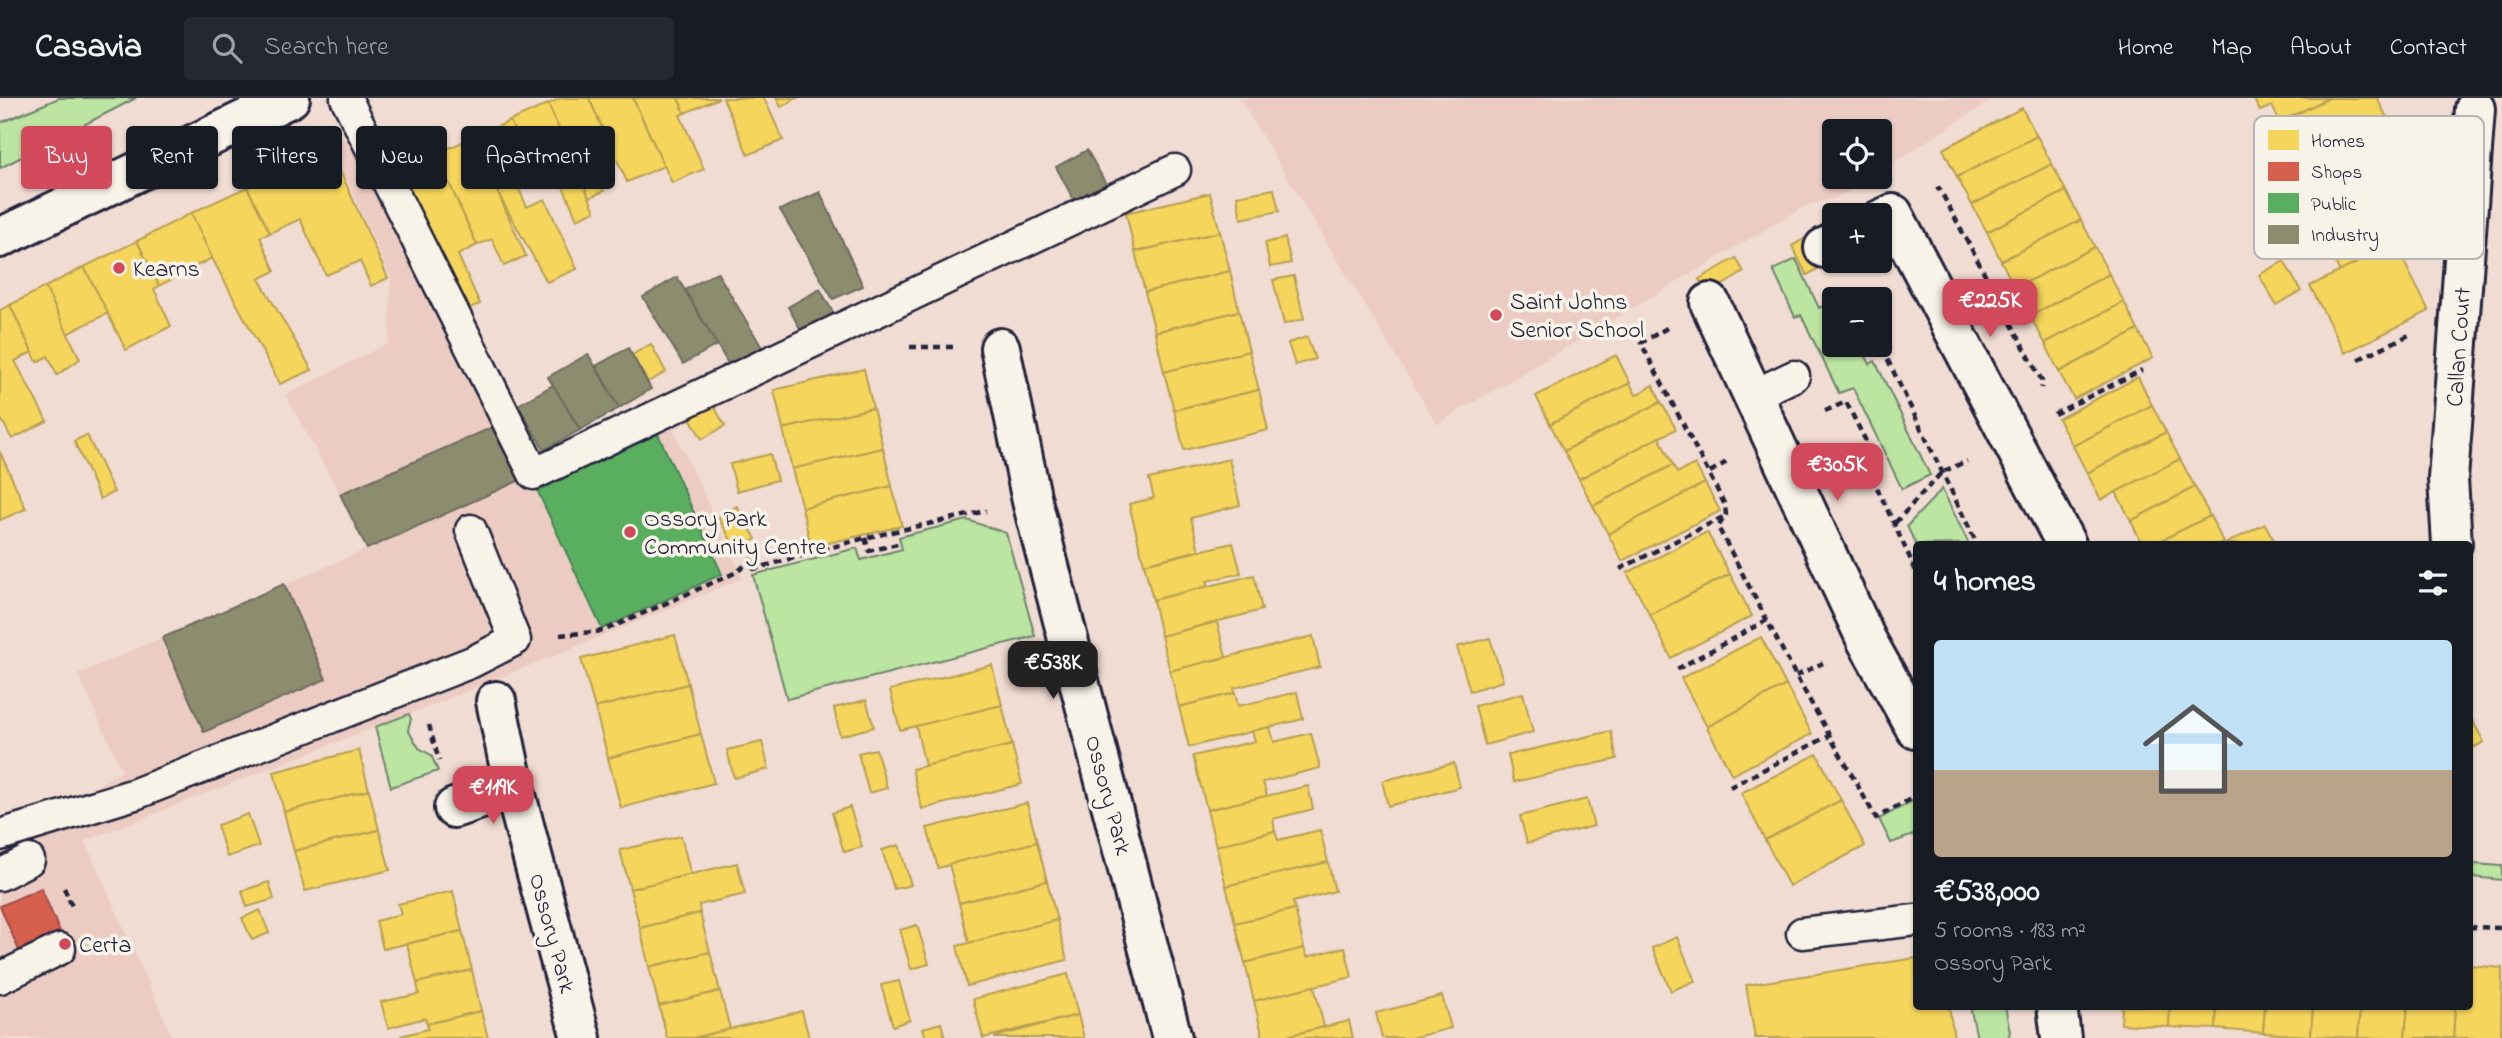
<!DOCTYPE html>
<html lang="en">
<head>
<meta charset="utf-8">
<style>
	:root { --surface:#171b24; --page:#242831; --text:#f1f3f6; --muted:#9ea1a6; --line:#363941; --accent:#d1495b }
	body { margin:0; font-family:"Indie Flower",sans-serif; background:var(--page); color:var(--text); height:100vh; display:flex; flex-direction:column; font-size:26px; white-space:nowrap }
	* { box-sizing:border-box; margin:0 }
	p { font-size:23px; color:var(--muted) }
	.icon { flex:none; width:38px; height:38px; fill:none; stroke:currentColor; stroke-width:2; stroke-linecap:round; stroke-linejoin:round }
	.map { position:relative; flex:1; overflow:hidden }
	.panel { position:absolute; left:1913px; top:443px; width:560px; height:469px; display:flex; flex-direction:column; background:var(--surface); border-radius:7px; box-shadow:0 2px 5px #0004 }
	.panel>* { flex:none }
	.guide { position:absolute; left:21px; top:28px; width:665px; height:63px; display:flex; gap:14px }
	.fabs { position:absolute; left:1822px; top:21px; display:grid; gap:14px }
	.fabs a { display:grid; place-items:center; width:70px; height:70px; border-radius:7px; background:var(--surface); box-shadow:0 2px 5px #0004; font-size:35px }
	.price { position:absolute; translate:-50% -60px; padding:0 16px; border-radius:14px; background:var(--accent); color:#fff; font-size:23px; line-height:46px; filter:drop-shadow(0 2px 4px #0008) }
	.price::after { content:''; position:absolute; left:50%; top:42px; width:21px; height:16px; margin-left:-10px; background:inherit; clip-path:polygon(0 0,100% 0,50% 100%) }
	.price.selected { background:#222; color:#fff }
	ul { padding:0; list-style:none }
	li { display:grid; align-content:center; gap:14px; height:371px; padding:0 21px }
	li+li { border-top:2px solid var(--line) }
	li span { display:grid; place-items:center; height:217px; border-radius:7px; color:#555 }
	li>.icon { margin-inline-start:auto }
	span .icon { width:126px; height:126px; fill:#fffc; stroke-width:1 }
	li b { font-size:30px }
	h2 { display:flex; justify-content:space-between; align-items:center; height:84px; padding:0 21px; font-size:30px }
	.pill { padding:0 24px; border-radius:7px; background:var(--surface); box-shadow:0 2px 5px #0004; font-size:24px; line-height:63px }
	.pill.selected { background:var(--accent); color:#fff }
	header { display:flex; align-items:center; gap:42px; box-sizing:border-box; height:98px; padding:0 35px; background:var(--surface); border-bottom:2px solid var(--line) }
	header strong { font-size:33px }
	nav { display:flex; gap:38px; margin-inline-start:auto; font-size:24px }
	.search { width:490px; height:63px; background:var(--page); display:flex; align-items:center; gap:18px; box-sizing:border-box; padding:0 24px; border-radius:7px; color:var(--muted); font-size:26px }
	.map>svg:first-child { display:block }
</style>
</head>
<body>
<header>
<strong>Casavia</strong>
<div class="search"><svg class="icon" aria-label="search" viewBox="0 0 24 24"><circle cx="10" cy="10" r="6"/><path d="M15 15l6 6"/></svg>Search here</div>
<nav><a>Home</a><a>Map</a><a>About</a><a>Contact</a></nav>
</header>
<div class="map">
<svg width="2502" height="940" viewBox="0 0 2502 940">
	<rect width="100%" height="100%" fill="#f0dcd2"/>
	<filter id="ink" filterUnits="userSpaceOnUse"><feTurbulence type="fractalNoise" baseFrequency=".0143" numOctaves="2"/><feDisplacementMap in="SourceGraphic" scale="14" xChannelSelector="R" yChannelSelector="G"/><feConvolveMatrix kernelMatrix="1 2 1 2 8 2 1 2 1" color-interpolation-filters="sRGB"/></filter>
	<g filter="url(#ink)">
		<!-- built -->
		<g fill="#ecccc2">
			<polygon points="1239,0 1995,0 1880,73 1880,33 1834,33 1834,79 1871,79 1837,100 1807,107 1437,326"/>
			<polygon points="354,37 536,390 672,328 743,480 483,587 85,743 173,940 0,940 0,729 61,709 122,673 78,576 367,451 340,396 285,297 389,245 391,180 331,47"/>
		</g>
		<!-- green -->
		<g fill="#bbe5a1" stroke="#6e846e" stroke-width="2">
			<polygon points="59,0 136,0 0,70 0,25"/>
			<polygon points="1796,161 1819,210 1834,203 1834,247 1860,247 1870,266 1875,263 1930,377 1902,391 1853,290 1839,295 1801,217 1795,219 1773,172"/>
			<polygon points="1942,391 1969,446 1916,447 1907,428"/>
			<polygon points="967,422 1006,435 1035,538 787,601 753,477 857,450 861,462 902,451 899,439"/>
			<polygon points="409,616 411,621 408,632 419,650 431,657 438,673 391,689 375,629"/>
			<polygon points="1916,701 1916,736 1891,745 1879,721"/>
			<polygon points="2473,766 2502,768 2502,782 2472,779"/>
			<polygon points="1970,908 2005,908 2010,934 2008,940 1977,940"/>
		</g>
		<!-- homes -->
		<g fill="#f6d55c" stroke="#b69f52" stroke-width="2">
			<polygon points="561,0 589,0 610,48 589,57 604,93 589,100 548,6"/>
			<polygon points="589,0 633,0 664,68 627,84"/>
			<polygon points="633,0 678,0 685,15 680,17 704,71 672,85"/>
			<polygon points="678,0 719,0 685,15"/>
			<polygon points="723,0 764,0 783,42 748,57"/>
			<polygon points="776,0 797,0 781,9"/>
			<polygon points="2253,0 2329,0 2280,24 2272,8 2260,13"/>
			<polygon points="2329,0 2377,0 2406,57 2319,101 2312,85 2300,91 2277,45 2289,41 2280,24"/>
			<polygon points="548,6 595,113 577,121 556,72 537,81 510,23"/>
			<polygon points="2022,10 2037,38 1957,79 1943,51"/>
			<polygon points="510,23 537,81 518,89 527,109 545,101 577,171 547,184 499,97 473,39"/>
			<polygon points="2037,38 2052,66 1972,107 1957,79"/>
			<polygon points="473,39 526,158 504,168 492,141 477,147 436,56"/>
			<polygon points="330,50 388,180 371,188 360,163 326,177 300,121 270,135 247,89"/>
			<polygon points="436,56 477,147 458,157 480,206 462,213 399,72"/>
			<polygon points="2394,64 2427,130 2340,174 2307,107"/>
			<polygon points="2052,66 2066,93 1987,134 1972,107"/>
			<polygon points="247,89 270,135 260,139 275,173 259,181 312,272 280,286 212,160 191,115"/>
			<polygon points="1274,91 1279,113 1241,121 1237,98"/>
			<polygon points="2066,93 2081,122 2001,163 1987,134"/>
			<polygon points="1210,95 1220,134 1135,154 1126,115"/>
			<polygon points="191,115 212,160 159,188 137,143"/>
			<polygon points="2081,122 2095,149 2015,190 2001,163"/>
			<polygon points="1220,134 1230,173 1145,194 1135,154"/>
			<polygon points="1285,140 1291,165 1270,169 1265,145"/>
			<polygon points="1806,140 1821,169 1807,177 1792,148"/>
			<polygon points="137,143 159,188 154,191 171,228 126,252 84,169"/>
			<polygon points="2395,146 2429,213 2345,255 2310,188"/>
			<polygon points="2095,149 2109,176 2030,218 2015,190"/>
			<polygon points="1736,160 1744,174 1708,196 1699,181"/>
			<polygon points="2284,163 2301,193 2276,207 2259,177"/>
			<polygon points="84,169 108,215 67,236 45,189"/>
			<polygon points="1230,173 1239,213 1155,234 1145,194"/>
			<polygon points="2109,176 2124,204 2045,245 2030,218"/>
			<polygon points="1294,178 1304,221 1284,226 1273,182"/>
			<polygon points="45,189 80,261 57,277 48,258 37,264 10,207"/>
			<polygon points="2124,204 2138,232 2059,274 2045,245"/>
			<polygon points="10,207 32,254 15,263 47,323 12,341 0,319 0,212"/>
			<polygon points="1239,213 1249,253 1164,274 1155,234"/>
			<polygon points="2138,232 2153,260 2074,301 2059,274"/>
			<polygon points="1307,239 1315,261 1295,267 1288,245"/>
			<polygon points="651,246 666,274 648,284 632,257"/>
			<polygon points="1249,253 1259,292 1174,312 1164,274"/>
			<polygon points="1616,257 1630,285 1550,326 1536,298"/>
			<polygon points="864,271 873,310 783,331 774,292"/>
			<polygon points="2138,279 2152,307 2073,348 2058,321"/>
			<polygon points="1630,285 1636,297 1653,287 1661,304 1564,353 1550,326"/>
			<polygon points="1259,292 1268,332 1184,352 1174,312"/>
			<polygon points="1661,304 1676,331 1579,381 1564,353"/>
			<polygon points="2152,307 2166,334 2087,375 2073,348"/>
			<polygon points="714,308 725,328 702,341 690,320"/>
			<polygon points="873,310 883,350 792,371 783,331"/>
			<polygon points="2166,334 2180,361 2101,402 2087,375"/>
			<polygon points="87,337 114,394 100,401 74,343"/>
			<polygon points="1659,339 1673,367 1593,408 1579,381"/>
			<polygon points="883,350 892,388 802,410 792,371"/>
			<polygon points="0,354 26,411 0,422"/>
			<polygon points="770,356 777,382 737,393 730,366"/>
			<polygon points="1229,361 1240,407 1191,420 1199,452 1144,466 1129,406 1154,400 1149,381"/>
			<polygon points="2180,361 2195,389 2131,423 2116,394"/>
			<polygon points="1695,366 1705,385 1608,436 1593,408 1673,367 1677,375"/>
			<polygon points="1705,385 1720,413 1622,463 1608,436"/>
			<polygon points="892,388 902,428 811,449 802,410"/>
			<polygon points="2195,389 2210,418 2154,446 2142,446 2131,423"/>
			<polygon points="737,408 756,441 737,453 718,419"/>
			<polygon points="2210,418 2224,445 2222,446 2154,446"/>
			<polygon points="2265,426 2276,446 2225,446"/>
			<polygon points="1707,434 1730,476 1650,517 1627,475"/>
			<polygon points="1233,445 1241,475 1207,483 1209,488 1153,502 1144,466"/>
			<polygon points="1730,476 1752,518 1671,560 1650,517"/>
			<polygon points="1254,477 1262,512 1161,538 1153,502"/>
			<polygon points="1217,524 1226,559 1170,573 1161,538"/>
			<polygon points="675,537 688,586 595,610 581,561"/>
			<polygon points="1313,538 1320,569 1234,590 1235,595 1179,609 1170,573"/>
			<polygon points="1761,539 1786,587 1707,629 1681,580"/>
			<polygon points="1490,540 1503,583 1470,593 1457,549"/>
			<polygon points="992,567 1002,607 900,632 890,592"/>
			<polygon points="688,586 701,636 608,660 595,610"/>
			<polygon points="1786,587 1812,636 1732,677 1707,629"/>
			<polygon points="1297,594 1303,621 1189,649 1179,609 1235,595 1238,608"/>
			<polygon points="1523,595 1533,634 1485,647 1475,608"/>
			<polygon points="866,602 874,629 840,638 834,610"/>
			<polygon points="1002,607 1012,647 925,668 916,628"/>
			<polygon points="2469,616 2484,644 2469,652"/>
			<polygon points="1270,629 1274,644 1311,635 1320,670 1263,684 1267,698 1207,712 1193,658 1255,643 1252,633"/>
			<polygon points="1611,633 1617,661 1514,684 1508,657"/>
			<polygon points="701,636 714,685 621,710 608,660"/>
			<polygon points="762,644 769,671 734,680 727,652"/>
			<polygon points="1012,647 1022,686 922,711 912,671"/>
			<polygon points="876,651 887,690 869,695 858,655"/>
			<polygon points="359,652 369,692 284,714 274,674"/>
			<polygon points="1817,656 1841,702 1765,742 1741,695"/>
			<polygon points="1454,665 1460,689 1388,708 1382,683"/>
			<polygon points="1308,688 1313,711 1273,721 1275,733 1216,748 1207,712"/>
			<polygon points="369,692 379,732 294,753 284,714"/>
			<polygon points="1587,701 1594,728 1527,745 1520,718"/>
			<polygon points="1841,702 1865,748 1789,788 1765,742"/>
			<polygon points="1027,705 1037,744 938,770 927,730"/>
			<polygon points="850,709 862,749 844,754 832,715"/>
			<polygon points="248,716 259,748 227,759 217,727"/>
			<polygon points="379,732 390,772 305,793 294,753"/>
			<polygon points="1320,732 1328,764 1226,788 1216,748 1275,733 1278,742"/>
			<polygon points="681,738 691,777 630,791 620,752"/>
			<polygon points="1037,744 1047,783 959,805 949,766"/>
			<polygon points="899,747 911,787 894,791 882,752"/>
			<polygon points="1328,764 1335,793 1293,804 1295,811 1235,825 1226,788"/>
			<polygon points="737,765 745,796 699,807 700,815 640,830 630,791"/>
			<polygon points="1047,783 1057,822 969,845 959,805"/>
			<polygon points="269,784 274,801 247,809 242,793"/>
			<polygon points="453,793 462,833 383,851 376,823 401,816 398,806"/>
			<polygon points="1295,811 1304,850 1245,865 1235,825"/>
			<polygon points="260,812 269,835 252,842 242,820"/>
			<polygon points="700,815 710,854 649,869 640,830"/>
			<polygon points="1057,822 1067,862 967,888 957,848"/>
			<polygon points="917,827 929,866 911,871 900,832"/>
			<polygon points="462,833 472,872 417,885 407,846"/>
			<polygon points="1677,839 1695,883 1671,893 1652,850"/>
			<polygon points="1345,849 1352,879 1254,903 1245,865 1304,850 1307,859"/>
			<polygon points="710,854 720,893 659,908 649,869"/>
			<polygon points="1916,860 1916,908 1949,908 1954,940 1755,940 1746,887"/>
			<polygon points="2469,867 2502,870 2501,940 2453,940 2455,908 2469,908"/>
			<polygon points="472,872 481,913 427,926 425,920 388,930 381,904 419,896 417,885"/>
			<polygon points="1068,876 1078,917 983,940 973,901"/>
			<polygon points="899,883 910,922 893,928 881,887"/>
			<polygon points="1314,888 1324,929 1279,940 1263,940 1254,903"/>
			<polygon points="720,893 730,931 694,940 667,940 659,908"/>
			<polygon points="1442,898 1451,930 1411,940 1382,940 1376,915"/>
			<polygon points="2122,908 2170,908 2169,929 2121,926"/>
			<polygon points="2170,908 2217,908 2216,931 2169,929"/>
			<polygon points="2217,908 2265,908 2263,935 2216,931"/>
			<polygon points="2265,908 2313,908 2311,938 2263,935"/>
			<polygon points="2313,908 2360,908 2358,940 2311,938"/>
			<polygon points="2360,908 2408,908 2405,940 2358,940"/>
			<polygon points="2408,908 2455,908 2453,940 2405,940"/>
			<polygon points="481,913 488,940 402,940 401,938 428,931 427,926"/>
			<polygon points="802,913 809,940 694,940"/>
			<polygon points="1078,917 1084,940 995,940 995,939"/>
			<polygon points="1349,923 1353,940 1279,940 1324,929"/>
			<polygon points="941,925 945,940 926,940 923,930"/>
		</g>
		<!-- shops -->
		<polygon fill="#d6604d" stroke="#a04d48" stroke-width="2" points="41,790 61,836 20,855 0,808"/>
		<!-- public -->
		<polygon fill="#5aae61" stroke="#498456" stroke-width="2" points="658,336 722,476 602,531 537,392"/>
		<!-- industry -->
		<g fill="#8c8c6e" stroke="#6c6c5f" stroke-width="2">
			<polygon points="1087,52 1110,93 1078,110 1056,69"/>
			<polygon points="820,94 863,188 833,201 780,112"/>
			<polygon points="717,174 763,251 730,269 685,192"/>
			<polygon points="677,179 717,247 683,266 643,199"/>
			<polygon points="820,191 835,218 803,236 788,209"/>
			<polygon points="628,250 651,291 619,310 596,268"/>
			<polygon points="588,256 619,310 580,332 548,279"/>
			<polygon points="553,287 580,332 544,352 518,307"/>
			<polygon points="502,325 527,379 367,451 340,396"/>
			<polygon points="284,486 326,581 204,634 162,540"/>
		</g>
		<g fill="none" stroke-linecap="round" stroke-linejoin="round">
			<defs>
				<g id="service">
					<polyline points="346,0 534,376 1175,72"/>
					<polyline points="1754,297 1794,278"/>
					<polyline points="0,737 135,696 472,564 515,542 471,432"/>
					<polyline points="0,777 29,762"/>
					<polyline points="1802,835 1916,822"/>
					<polyline points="0,880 60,851"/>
				</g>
				<g id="minor">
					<polyline points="1880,122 1893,116 2066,446"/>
					<polyline points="1824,150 1834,145"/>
					<polyline points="1710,205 1867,543 1916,631"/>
					<polyline points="1000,250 1032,403 1172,940"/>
					<polyline points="2452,446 2448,381 2475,11"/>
					<polyline points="496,603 514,690 581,940"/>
					<polyline points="454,710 514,690"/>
					<polyline points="2057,908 2061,940"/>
				</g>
				<polyline id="tertiary" points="0,140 290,0"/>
			</defs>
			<!-- service casing -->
			<use href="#service" stroke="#22223b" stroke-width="35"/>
			<!-- minor casing -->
			<use href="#minor" stroke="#22223b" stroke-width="44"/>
			<!-- tertiary casing -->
			<use href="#tertiary" stroke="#22223b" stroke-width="44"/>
			<!-- path -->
			<g stroke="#22223b" stroke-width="4.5" stroke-dasharray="7 5" stroke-linecap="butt">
				<polyline points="1936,92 1939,90 2042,283 2041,290"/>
				<polyline points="1667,230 1641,245 1725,407 1726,417 1718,429 1796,578 1876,720 1916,698"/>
				<polyline points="1868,247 1872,257 1882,250 1977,446"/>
				<polyline points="910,249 954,249"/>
				<polyline points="2359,261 2409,237"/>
				<polyline points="1825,313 1846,304 1873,357 1866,366 1916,473"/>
				<polyline points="2054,316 2142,272"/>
				<polyline points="1710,374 1730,362"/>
				<polyline points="1895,425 1942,374 1967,363"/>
				<polyline points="865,440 869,453 901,445"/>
				<polyline points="1620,471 1725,418"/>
				<polyline points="560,537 603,533 737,474 751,462 754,471 865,440 986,413"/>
				<polyline points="1677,571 1767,522"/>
				<polyline points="1796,578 1823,565"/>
				<polyline points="429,627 439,663"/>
				<polyline points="1730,689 1829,638"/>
				<polyline points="64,790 72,808"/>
				<polyline points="2469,829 2502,830"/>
			</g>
			<!-- service -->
			<use href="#service" stroke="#f7f3e8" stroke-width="30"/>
			<!-- minor -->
			<use href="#minor" stroke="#f7f3e8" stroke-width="38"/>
			<!-- tertiary -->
			<use href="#tertiary" stroke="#f7f3e8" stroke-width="38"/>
		</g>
	</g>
	<!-- markers -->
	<g fill="#d1495b" stroke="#f7f3e8" stroke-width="2.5">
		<circle cx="119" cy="170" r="7"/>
		<circle cx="1496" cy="217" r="7"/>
		<circle cx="630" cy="434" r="7"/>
		<circle cx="65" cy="846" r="7"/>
	</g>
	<g text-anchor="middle" stroke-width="7" stroke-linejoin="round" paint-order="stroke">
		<!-- poi labels -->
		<g font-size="24" fill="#22223b" stroke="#f7f3e8" text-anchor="start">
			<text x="133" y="178">Kearns</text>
			<text x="1510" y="211">Saint Johns<tspan x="1510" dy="28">Senior School</tspan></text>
			<text x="644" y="428">Ossory Park<tspan x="644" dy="28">Community Centre</tspan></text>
			<text x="79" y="854">Certa</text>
		</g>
		<!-- street labels -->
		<g font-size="24" fill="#22223b" stroke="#f7f3e8">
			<text transform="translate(2458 249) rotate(-86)" y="8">Callan Court</text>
			<text transform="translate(1109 697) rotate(75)" y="8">Ossory Park</text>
			<text transform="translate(553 835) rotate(75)" y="8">Ossory Park</text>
		</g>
	</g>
	<!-- legend -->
	<rect x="2254" y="18" width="230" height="143" rx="10" fill="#f7f3e8" stroke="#b7b4b4" stroke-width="2"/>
	<rect x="2268" y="32" width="31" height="20" fill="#f6d55c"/>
	<rect x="2268" y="64" width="31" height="19" fill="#d6604d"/>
	<rect x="2268" y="95" width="31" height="20" fill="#5aae61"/>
	<rect x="2268" y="127" width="31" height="19" fill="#8c8c6e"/>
	<g font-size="19" fill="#22223b">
		<text x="2311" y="49">Homes</text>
		<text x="2311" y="80">Shops</text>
		<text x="2311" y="112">Public</text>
		<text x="2311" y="143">Industry</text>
	</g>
</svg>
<div class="fabs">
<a><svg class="icon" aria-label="locate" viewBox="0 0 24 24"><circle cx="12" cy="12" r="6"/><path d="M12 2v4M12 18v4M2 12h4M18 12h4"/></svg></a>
<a>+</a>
<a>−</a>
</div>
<b class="price" style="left:1990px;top:241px">€225K</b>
<b class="price" style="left:1837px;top:405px">€305K</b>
<b class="price selected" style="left:1053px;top:603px">€538K</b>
<b class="price" style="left:493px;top:728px">€119K</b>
<div class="guide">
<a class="pill selected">Buy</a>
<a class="pill">Rent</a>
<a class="pill">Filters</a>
<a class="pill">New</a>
<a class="pill">Apartment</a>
</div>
<section class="panel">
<h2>4 homes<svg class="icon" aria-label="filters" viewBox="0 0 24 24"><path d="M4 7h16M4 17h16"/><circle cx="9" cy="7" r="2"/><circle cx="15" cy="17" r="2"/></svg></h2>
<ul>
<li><span style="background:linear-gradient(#bfe0f5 60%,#b9a48a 0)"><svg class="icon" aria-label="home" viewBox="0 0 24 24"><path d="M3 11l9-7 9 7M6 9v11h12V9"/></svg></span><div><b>€538,000</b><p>5 rooms · 183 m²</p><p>Ossory Park</p></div></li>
</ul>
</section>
</div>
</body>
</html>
